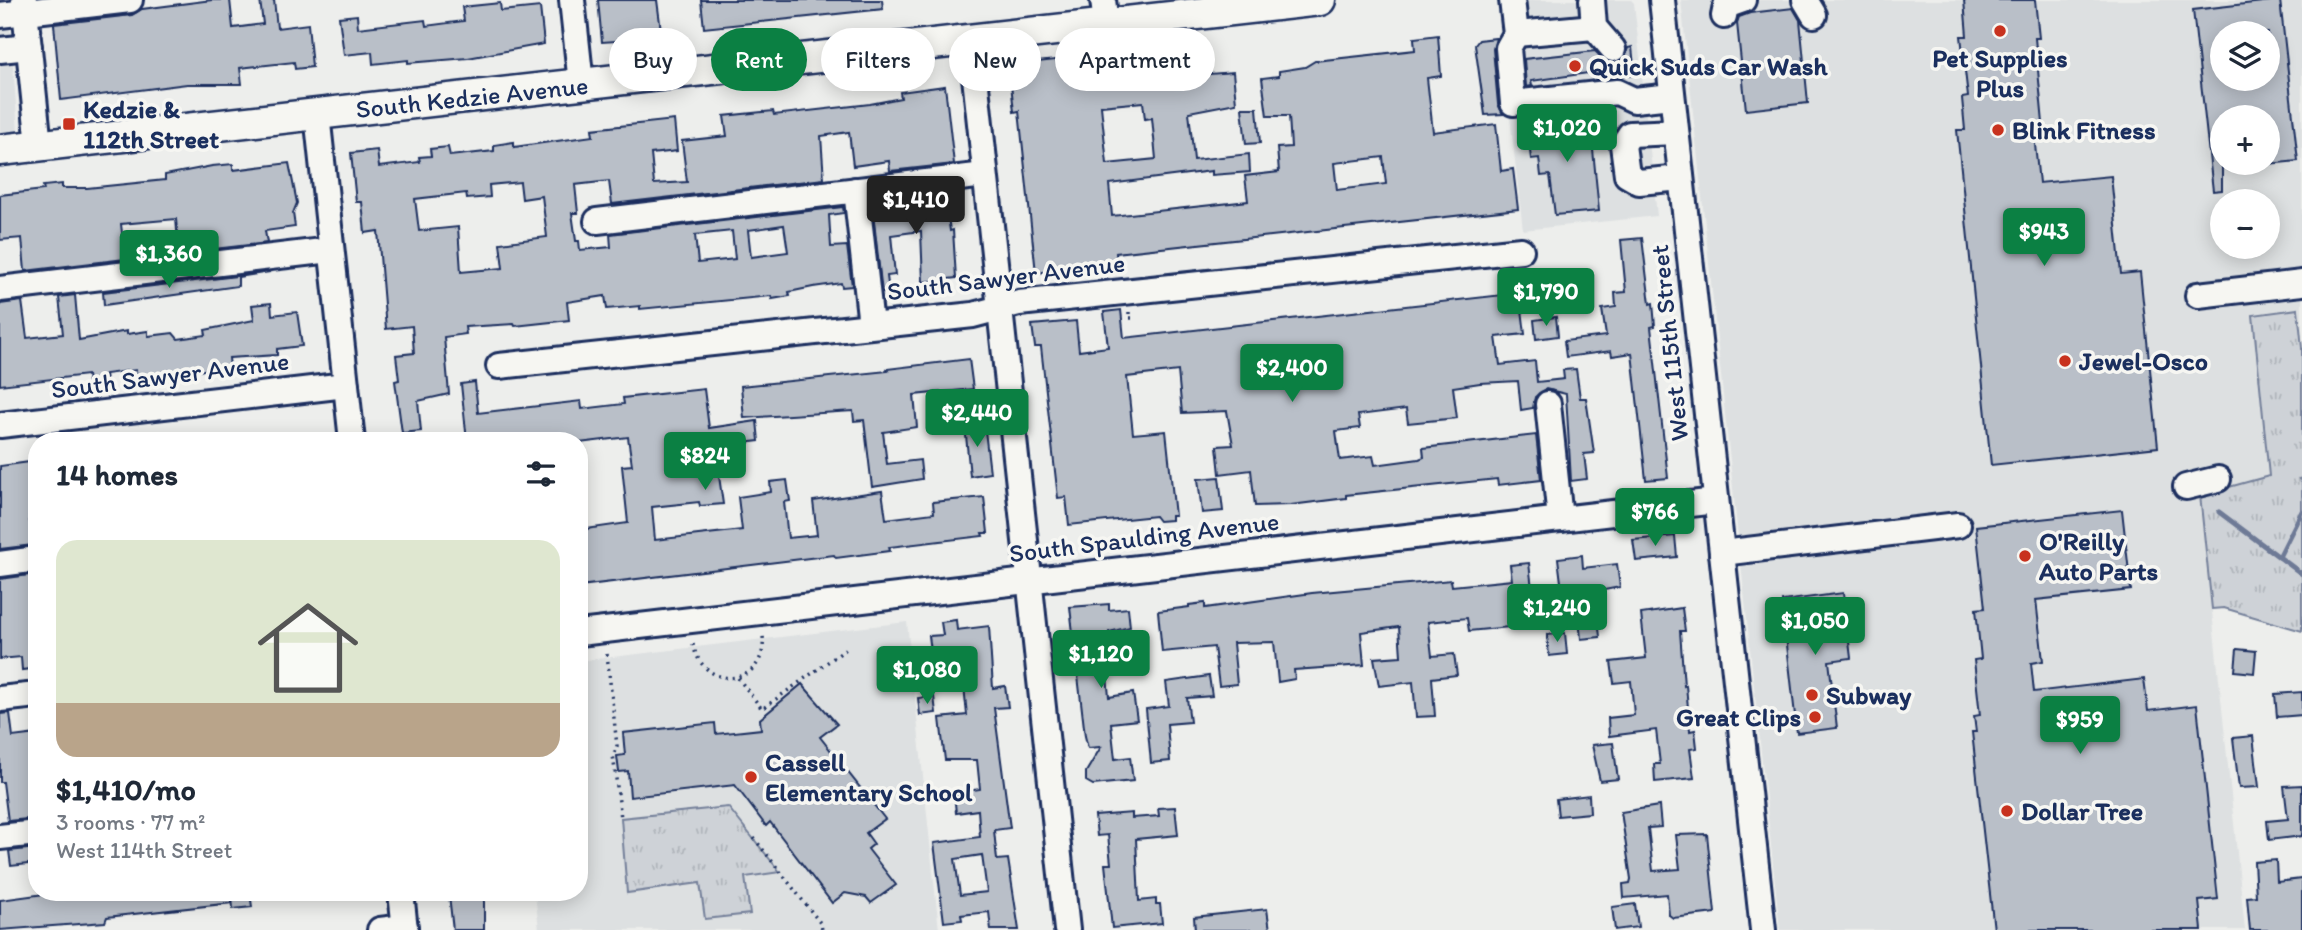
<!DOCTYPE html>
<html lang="en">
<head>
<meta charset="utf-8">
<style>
	:root { --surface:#fff; --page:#f2f2f3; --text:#1f2937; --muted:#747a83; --accent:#0b8043 }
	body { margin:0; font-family:Itim,sans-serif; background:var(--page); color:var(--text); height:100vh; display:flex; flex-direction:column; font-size:26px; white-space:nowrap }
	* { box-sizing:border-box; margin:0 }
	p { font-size:23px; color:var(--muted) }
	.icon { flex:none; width:38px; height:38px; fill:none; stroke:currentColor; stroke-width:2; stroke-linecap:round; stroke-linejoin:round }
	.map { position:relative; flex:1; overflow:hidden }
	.details { position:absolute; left:28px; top:432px; width:560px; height:469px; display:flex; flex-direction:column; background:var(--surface); border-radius:28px; box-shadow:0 4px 18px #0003 }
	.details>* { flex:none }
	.guide { position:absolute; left:609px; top:28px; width:665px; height:63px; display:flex; gap:14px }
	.buttons { position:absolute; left:2210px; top:21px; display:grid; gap:14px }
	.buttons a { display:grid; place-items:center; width:70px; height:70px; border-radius:50%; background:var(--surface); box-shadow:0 4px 18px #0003; font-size:35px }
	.price { position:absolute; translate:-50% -60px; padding:0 16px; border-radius:7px; background:var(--accent); color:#fff; font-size:23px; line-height:46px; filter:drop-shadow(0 2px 4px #0008) }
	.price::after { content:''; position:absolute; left:50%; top:42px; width:21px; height:16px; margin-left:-10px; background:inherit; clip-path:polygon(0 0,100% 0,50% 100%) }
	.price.current { background:#222; color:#fff }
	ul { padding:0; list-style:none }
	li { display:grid; align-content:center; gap:14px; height:371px; padding:0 28px }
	li span { display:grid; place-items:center; height:217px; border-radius:21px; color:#555 }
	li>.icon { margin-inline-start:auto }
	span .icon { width:126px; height:126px; fill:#fffc; stroke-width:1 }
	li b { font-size:30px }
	h2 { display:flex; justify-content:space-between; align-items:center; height:84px; padding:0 28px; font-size:30px }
	.chip { padding:0 24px; border-radius:32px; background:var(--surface); box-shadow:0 4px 18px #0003; font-size:24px; line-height:63px }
	.chip.current { background:var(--accent); color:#fff }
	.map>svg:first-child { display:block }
</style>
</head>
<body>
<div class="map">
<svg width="2302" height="930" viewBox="0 0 2302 930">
	<defs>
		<pattern id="grass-tufts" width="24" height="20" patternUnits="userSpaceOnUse" patternTransform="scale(1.75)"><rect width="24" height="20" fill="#ced2d7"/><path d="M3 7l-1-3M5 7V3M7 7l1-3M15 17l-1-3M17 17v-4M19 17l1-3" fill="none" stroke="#b0b5bb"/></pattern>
	</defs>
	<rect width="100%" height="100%" fill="#edeeec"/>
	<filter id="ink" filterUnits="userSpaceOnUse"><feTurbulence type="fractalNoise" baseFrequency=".0143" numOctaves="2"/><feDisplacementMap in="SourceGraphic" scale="14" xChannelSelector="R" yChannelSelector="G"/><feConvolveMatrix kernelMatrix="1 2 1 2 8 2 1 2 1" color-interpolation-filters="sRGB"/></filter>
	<g filter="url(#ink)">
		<!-- built -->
		<g fill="#dde0e1" fill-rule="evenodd">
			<polygon points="1535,0 1631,0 1634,3 1657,216 1523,230 1497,4"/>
			<path d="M 1681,0 L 2302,0 L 2302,479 L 2200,496 L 2245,930 L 1780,930 ZM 2222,33 L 2268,33 L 2268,79 L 2222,79 ZM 2222,117 L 2268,117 L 2268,163 L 2222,163 ZM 2222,201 L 2268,201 L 2268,247 L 2222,247 Z"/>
			<polygon points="9,12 18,132 0,134 0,13"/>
			<polygon points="907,622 939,930 539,930 535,893 579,892 579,661"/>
		</g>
		<!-- grass -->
		<g fill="url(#grass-tufts)" stroke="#74809a" stroke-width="2">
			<polygon points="2298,309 2302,348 2302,478 2299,479 2302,483 2302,631 2224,608 2212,609 2200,495 2269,476 2253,315"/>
			<polygon points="728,807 780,872 745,877 750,914 705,919 700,883 627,893 621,818"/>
		</g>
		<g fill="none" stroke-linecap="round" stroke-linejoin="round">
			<!-- stream -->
			<g stroke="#6e7a96" stroke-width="5">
				<polyline points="2219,512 2302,574"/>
				<polyline points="2279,557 2302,511"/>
			</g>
		</g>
		<!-- building -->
		<g fill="#b9bfc8" stroke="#1b2f5e" stroke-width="2" fill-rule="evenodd">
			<polygon points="212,0 230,0 233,28 263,24 260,0 274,0 277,28 308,24 312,67 295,69 294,62 240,68 242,84 187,84 61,100 54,24 132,15 142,9"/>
			<polygon points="598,0 657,0 662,38 602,42"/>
			<polygon points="701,0 882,0 883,9 704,28"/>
			<polygon points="1964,0 2035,0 2039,38 2035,38 2044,134 2034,135 2039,183 2111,176 2121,274 2140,272 2158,447 1991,465 1957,130 1965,130 1962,98 1968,97 1961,36 1967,36"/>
			<path d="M 2280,0 L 2298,161 L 2268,164 L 2268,117 L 2222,117 L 2222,190 L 2213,191 L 2193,10 ZM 2222,33 L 2268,33 L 2268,79 L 2222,79 Z"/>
			<polygon points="500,3 501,11 540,7 544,44 468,58 408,63 408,60 373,64 372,52 344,55 339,17 357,15 358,28 425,20 426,26 464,21 462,7"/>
			<polygon points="1793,8 1800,20 1808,103 1746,110 1737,23 1739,17 1750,13"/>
			<path d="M 1438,35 L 1441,76 L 1427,78 L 1433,132 L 1496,124 L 1501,171 L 1513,169 L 1518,209 L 1116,253 L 1117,267 L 1102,268 L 1102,264 L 1036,273 L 1019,111 L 1014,112 L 1009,65 L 1093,56 L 1095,68 L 1127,64 L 1129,77 L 1198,69 L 1198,75 L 1233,72 L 1236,103 L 1189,112 L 1194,160 L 1249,154 L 1250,172 L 1212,175 L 1212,171 L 1109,184 L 1112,216 L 1248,201 L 1245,176 L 1279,172 L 1277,148 L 1291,147 L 1289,116 L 1267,116 L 1262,78 L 1279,76 L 1279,71 L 1305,67 L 1315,61 L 1415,50 L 1414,38 ZM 1143,102 L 1145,119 L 1152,118 L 1156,159 L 1107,164 L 1101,106 ZM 1383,157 L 1386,184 L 1337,190 L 1334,163 Z"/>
			<polygon points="1496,38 1493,49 1498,104 1503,114 1485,115 1475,45 1479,40"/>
			<polygon points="1632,47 1635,75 1596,79 1588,73 1531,81 1532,86 1526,87 1524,59 1595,51 1607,63 1615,64 1623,60 1628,48"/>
			<path d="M 945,86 L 954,164 L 890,171 L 889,161 L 853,166 L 849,132 L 821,136 L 824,179 L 612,204 L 609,181 L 575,185 L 578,213 L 572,213 L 576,241 L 579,241 L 580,250 L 611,247 L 610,234 L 843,207 L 844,213 L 829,215 L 831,247 L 847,246 L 852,286 L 842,287 L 841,283 L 813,287 L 789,292 L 790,296 L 772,299 L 771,296 L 640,309 L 640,306 L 607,309 L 605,296 L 567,302 L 569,320 L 515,326 L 514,324 L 465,327 L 466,334 L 444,337 L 449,394 L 418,401 L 421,431 L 402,433 L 395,381 L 399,380 L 396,355 L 414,353 L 412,326 L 386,329 L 378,231 L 365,233 L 362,202 L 356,202 L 351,153 L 377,150 L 379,167 L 420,162 L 419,157 L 431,156 L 430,149 L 448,147 L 450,156 L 494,151 L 494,145 L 514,142 L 514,147 L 593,136 L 592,129 L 674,120 L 677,151 L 651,154 L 654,184 L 687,182 L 682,141 L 727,136 L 724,116 L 773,111 L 774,115 L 870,104 L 901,98 L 900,92 ZM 520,182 L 522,199 L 542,196 L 547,237 L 500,243 L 503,268 L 461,272 L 458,227 L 419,231 L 415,199 L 466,193 L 467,199 L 490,197 L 489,185 ZM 784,225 L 788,252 L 751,257 L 748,230 ZM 732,231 L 735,259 L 698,263 L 695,235 Z"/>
			<polygon points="1242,108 1257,108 1260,143 1246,144"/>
			<polygon points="1590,119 1599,211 1555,215 1550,175 1541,176 1539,158 1531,159 1527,126"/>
			<polygon points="289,163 297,203 293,213 295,227 265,231 267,243 179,253 176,219 121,224 125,259 25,271 22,238 0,240 0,195 44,190 43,186 62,184 62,188 87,188 165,180 165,175 212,166 233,164 233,170"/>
			<polygon points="945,195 950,231 953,230 956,278 923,282 921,231 891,235 895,275 887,276 889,292 882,293 872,203"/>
			<polygon points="1642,238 1650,304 1653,303 1655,326 1651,327 1668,478 1646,480 1632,353 1612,356 1611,351 1566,357 1564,341 1606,336 1602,309 1616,307 1615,293 1626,292 1621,240"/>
			<polygon points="270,272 238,277 238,286 104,305 103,292"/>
			<polygon points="1520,293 1525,334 1496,337 1500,365 1535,361 1537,382 1564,379 1563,370 1576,369 1580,398 1586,398 1594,453 1584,454 1587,479 1571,481 1566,394 1546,389 1535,397 1533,408 1521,410 1518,381 1480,383 1453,387 1457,418 1408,423 1406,409 1358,415 1360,428 1336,431 1340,460 1373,456 1375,465 1419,459 1424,457 1423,448 1536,435 1541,480 1498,485 1497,479 1346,495 1346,498 1291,505 1255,506 1251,470 1220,474 1217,446 1233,445 1227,411 1182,413 1178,371 1127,377 1133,434 1166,431 1175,516 1171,516 1171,520 1159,521 1155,516 1069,525 1066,497 1058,498 1041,347 1035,347 1032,325 1076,321 1079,351 1108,347 1104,312 1121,310 1124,338"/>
			<polygon points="75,295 79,340 127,331 127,334 148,331 148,336 173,333 178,339 206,335 205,330 254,320 252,305 271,303 272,315 297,312 302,346 277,349 277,355 229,358 230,367 137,378 136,370 105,374 106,380 88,382 87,375 0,385 0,304 22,301 27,338 63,334 59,297"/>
			<polygon points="1556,317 1558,336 1536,339 1534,320"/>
			<polygon points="969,359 973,389 914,395 917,427 883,432 887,464 920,460 922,479 872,487 864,420 854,421 853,411 744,418 741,386 888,371 887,369"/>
			<polygon points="475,382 478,413 581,401 582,409 624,404 623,398 704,389 709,428 757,421 759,441 725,445 728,468 718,469 723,504 700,506 699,502 652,507 655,540 742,530 738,497 771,492 770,482 787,480 790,501 784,502 788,538 817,535 813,501 882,491 886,519 934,513 933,502 984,497 988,533 982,533 983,536 889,547 890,551 836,558 834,555 579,586 579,530 628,523 622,466 632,465 628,437 579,443 467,441 461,384"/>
			<polygon points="984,422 990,473 970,476 965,425"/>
			<polygon points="37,461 37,515 29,516 33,545 0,549 0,466"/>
			<polygon points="1219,477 1223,511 1202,513 1198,479"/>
			<polygon points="2122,510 2131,590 2036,600 2043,661 2031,663 2034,692 2144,679 2148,711 2197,705 2218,899 2199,901 2202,930 1994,930 1972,732 1976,732 1974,716 1980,715 1974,660 1981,659 1976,609 1985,608 1976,526"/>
			<polygon points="1675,536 1677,557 1636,561 1633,540"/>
			<polygon points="1582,555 1583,568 1617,564 1620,587 1563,598 1558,558"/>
			<polygon points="1529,563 1535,614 1508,617 1509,627 1469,631 1467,618 1428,622 1432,656 1454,654 1457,675 1432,678 1435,716 1416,717 1413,682 1379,686 1374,658 1401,656 1399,627 1361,632 1364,665 1294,670 1295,679 1278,682 1274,642 1233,643 1237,684 1219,686 1214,647 1162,652 1158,611 1189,607 1189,605 1205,603 1205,608 1312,593 1451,580 1452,586 1512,580 1510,565"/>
			<polygon points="37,574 37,668 22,670 21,657 0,659 0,579"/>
			<polygon points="1843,593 1851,658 1829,661 1837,728 1797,733 1782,601"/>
			<polygon points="1109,604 1109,610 1128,608 1130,627 1109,632 1110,652 1105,653 1109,697 1133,693 1137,720 1111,723 1115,759 1130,757 1133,781 1093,785 1086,781 1086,772 1101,747 1088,748 1085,736 1070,607"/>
			<polygon points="1682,608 1685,631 1680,631 1684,686 1686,685 1690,731 1695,730 1697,748 1690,749 1694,778 1655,782 1654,764 1660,764 1656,730 1609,736 1608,718 1634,715 1631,681 1614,683 1611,662 1646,658 1641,614"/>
			<polygon points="1598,618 1600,637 1581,639 1579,619"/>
			<path d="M 956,620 L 957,630 L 989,626 L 993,688 L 1005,686 L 1008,707 L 994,708 L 1010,828 L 994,830 L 997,860 L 1008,859 L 1019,930 L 991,930 L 989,912 L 961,915 L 962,920 L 944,922 L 934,843 L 980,837 L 978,810 L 956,813 L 954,793 L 980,789 L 977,760 L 945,760 L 942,736 L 940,718 L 967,715 L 964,686 L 936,689 L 929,636 L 943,635 L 941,622 ZM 982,855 L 987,892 L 960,895 L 955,859 Z"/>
			<polygon points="1565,633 1567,654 1549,656 1547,635"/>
			<polygon points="2237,649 2256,651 2254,673 2235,671"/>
			<polygon points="1209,676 1212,696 1187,698 1190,722 1167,724 1170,761 1151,763 1146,709 1169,706 1166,682"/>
			<polygon points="802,684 837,724 820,737 885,819 866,833 874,844 868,849 896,885 871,903 866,897 845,893 832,903 770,822 766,826 735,785 630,797 628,771 619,772 617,756 625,755 623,733 715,723 716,734 761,729 760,719"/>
			<polygon points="2302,692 2302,715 2277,717 2275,694"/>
			<polygon points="934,696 936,713 920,715 918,698"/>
			<polygon points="10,713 13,737 37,734 37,771 33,771 37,818 8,821 3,782 0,782 0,714"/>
			<polygon points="2253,736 2259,787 2239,788 2233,738"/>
			<polygon points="1613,743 1618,779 1600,781 1592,745"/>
			<polygon points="2302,785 2302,836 2269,840 2267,821 2288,819 2284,786"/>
			<polygon points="1589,795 1590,813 1558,816 1556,799"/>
			<polygon points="1659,806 1661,827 1648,828 1653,871 1680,869 1676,835 1707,834 1715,913 1673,918 1669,915 1667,894 1624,898 1623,884 1630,883 1631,879 1621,812"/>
			<polygon points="1175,807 1178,835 1136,839 1139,901 1156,899 1156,904 1160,904 1162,923 1112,928 1105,864 1111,864 1108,835 1097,836 1095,816 1132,813 1132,818 1159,816 1158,808"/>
			<polygon points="37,848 37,863 11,866 9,851"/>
			<polygon points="2276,860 2277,882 2302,879 2302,930 2250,930 2247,897 2256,896 2254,862"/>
			<polygon points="59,892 250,892 252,907 233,909 232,896 232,903 107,917 105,922 0,930 0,900"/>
			<polygon points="484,892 484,930 453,930 449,895"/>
			<polygon points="1635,904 1638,927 1615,930 1612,907"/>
			<polygon points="1267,909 1270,930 1195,930 1194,917"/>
		</g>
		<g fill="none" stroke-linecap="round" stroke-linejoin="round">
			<!-- minor-tunnel -->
			<polyline stroke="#c3c8d0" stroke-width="24" stroke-dasharray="24 12" stroke-linecap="butt" points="1613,49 1616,77"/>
			<defs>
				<g id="minor">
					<polyline points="24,0 39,146"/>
					<polyline points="572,0 581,84"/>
					<polyline points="1103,0 1106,24"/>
					<polyline points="1512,0 1516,34 1508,48 1513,103 1617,92 1634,100 1672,96"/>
					<polyline points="1592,0 1594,27 1613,49"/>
					<polyline points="1662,0 1763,930"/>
					<polyline points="1805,0 1814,15"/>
					<polyline points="0,15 130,0"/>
					<polyline points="1724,16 1726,6 1743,0"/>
					<polyline points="1516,34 1594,27"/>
					<polyline points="971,40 1067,930"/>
					<polyline points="0,50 29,47"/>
					<polyline points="317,114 352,441"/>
					<polyline points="1676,132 1630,134 1623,145 1627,175 1639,182 1681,178"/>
					<polyline points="856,190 871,325"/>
					<polyline points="597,221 985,175"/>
					<polyline points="0,289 331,250"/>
					<polyline points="2198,295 2302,283"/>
					<polyline points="499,366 973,315 1019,303 1521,250"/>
					<polyline points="1548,404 1560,519"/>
					<polyline points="0,425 346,385"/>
					<polyline points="2186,487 2218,479"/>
					<polyline points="1722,553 1958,525"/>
					<polyline points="0,564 37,559"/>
					<polyline points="579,633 1716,501"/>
					<polyline points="0,699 37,695"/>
					<polyline points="0,837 37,833"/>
					<polyline points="401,892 405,930"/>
					<polyline points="380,930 405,927"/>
				</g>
				<polyline id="major" points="0,150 1320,0"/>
			</defs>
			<!-- minor casing -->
			<use href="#minor" stroke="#1b2f5e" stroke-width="30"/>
			<!-- major casing -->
			<use href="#major" stroke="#1b2f5e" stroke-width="35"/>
			<!-- path -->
			<g stroke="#1b2f5e" stroke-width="3.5" stroke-dasharray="2 5" stroke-linecap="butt">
				<polyline points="1129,312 1129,318 1133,318"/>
				<path d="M 693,644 C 703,693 768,687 763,636"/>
				<polyline points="607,654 617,746 613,755 621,818"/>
				<polyline points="738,678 762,709 849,647"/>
				<polyline points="754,838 821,924 822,930"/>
			</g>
			<!-- minor -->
			<use href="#minor" stroke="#f6f6f2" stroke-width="24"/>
			<!-- major -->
			<use href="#major" stroke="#f6f6f2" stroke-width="30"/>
		</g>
	</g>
	<!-- markers -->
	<g fill="#c8321e" stroke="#f6f6f2" stroke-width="2.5">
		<circle cx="2000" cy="31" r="7"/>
		<circle cx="1575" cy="66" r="7"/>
		<rect x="62" y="117" width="14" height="14" rx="3.5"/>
		<circle cx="1998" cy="130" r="7"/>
		<circle cx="2065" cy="361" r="7"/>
		<circle cx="2025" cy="556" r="7"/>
		<circle cx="1812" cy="695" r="7"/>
		<circle cx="1815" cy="717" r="7"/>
		<circle cx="751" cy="777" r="7"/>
		<circle cx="2007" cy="811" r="7"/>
	</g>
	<g text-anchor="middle" stroke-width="7" stroke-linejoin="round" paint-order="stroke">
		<!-- poi labels -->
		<g font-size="26" font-weight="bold" fill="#1b2f5e" stroke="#f6f6f2" text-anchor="start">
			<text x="2000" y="67" text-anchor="middle">Pet Supplies<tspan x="2000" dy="30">Plus</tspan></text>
			<text x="1589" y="75">Quick Suds Car Wash</text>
			<text x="83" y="118">Kedzie &amp;<tspan x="83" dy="30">112th Street</tspan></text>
			<text x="2012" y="139">Blink Fitness</text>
			<text x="2079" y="370">Jewel-Osco</text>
			<text x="2039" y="550">O'Reilly<tspan x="2039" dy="30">Auto Parts</tspan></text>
			<text x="1826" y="704">Subway</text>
			<text x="1801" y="726" text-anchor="end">Great Clips</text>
			<text x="765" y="771">Cassell<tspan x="765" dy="30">Elementary School</tspan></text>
			<text x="2021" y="820">Dollar Tree</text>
		</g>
		<!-- street labels -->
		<g font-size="26" fill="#1b2f5e" stroke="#f6f6f2">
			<text transform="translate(472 97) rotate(-6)" y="9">South Kedzie Avenue</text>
			<text transform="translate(1006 277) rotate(-7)" y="9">South Sawyer Avenue</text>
			<text transform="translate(1669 343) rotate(-96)" y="9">West 115th Street</text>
			<text transform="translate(170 375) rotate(-7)" y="9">South Sawyer Avenue</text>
			<text transform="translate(1144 537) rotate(-7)" y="9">South Spaulding Avenue</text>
		</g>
	</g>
</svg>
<div class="buttons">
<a><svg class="icon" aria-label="layers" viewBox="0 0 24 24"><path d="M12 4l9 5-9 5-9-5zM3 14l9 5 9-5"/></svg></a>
<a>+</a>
<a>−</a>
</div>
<b class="price" style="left:1567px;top:164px">$1,020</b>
<b class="price current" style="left:916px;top:236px">$1,410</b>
<b class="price" style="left:2044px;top:268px">$943</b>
<b class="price" style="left:169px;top:290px">$1,360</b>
<b class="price" style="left:1546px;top:328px">$1,790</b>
<b class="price" style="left:1292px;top:404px">$2,400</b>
<b class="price" style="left:977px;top:449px">$2,440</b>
<b class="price" style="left:705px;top:492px">$824</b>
<b class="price" style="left:1655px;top:548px">$766</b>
<b class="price" style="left:1557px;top:644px">$1,240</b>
<b class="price" style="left:1815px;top:657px">$1,050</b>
<b class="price" style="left:1101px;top:690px">$1,120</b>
<b class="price" style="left:927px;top:706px">$1,080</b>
<b class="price" style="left:2080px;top:756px">$959</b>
<div class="guide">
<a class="chip">Buy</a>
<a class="chip current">Rent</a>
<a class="chip">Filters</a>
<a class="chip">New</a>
<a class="chip">Apartment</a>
</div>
<section class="details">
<h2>14 homes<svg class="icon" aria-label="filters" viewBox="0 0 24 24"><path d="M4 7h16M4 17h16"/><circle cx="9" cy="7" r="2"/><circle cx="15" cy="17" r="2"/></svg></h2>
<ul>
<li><span style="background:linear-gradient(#dfe7d0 75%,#b9a48a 0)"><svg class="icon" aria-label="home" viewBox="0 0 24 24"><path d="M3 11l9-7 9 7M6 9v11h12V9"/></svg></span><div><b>$1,410/mo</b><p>3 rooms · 77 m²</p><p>West 114th Street</p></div></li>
</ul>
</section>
</div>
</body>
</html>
